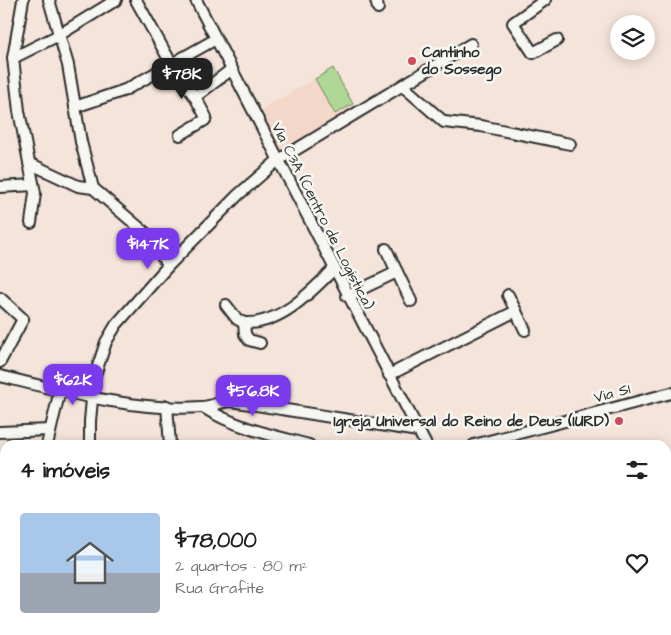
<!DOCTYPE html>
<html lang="pt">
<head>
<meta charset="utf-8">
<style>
	:root { --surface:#fff; --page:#f6f6f6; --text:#202124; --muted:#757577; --accent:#7c3aed }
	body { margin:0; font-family:"Architects Daughter",sans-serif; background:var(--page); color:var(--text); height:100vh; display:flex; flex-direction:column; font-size:19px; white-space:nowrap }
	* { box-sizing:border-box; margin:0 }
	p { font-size:16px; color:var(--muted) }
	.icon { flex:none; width:28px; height:28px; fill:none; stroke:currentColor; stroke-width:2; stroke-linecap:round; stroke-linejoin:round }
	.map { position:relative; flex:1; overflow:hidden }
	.details { position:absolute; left:0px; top:440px; width:671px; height:195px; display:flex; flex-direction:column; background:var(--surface); border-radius:15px 15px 0 0; box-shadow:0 2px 12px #0003 }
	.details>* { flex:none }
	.tools { position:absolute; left:610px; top:15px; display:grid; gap:10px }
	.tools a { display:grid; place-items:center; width:45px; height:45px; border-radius:50%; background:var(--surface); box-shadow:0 2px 12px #0003; font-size:25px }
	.price { position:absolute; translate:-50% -42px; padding:0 11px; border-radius:10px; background:var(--accent); color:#fff; font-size:16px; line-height:32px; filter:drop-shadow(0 1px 2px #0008) }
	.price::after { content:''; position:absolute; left:50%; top:30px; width:15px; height:11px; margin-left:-8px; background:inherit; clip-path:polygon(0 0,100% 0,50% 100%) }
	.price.selected { background:#222; color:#fff }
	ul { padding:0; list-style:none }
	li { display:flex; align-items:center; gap:15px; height:125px; padding:0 20px }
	li span { display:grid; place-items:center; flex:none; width:140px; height:100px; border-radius:5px; color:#555 }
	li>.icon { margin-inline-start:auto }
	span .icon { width:60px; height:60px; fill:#fffc; stroke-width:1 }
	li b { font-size:21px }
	h2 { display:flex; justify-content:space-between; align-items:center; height:60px; padding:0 20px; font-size:21px }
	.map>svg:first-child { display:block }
</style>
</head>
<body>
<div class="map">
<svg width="671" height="635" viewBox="0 0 671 635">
	<rect width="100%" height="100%" fill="#f4e4da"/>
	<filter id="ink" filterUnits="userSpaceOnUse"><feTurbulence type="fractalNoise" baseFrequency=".02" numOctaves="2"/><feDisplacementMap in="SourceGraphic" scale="10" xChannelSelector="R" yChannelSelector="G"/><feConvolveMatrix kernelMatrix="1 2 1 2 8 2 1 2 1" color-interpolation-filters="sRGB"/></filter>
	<g filter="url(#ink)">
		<!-- built -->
		<g fill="#f3d8c9">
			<polygon points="333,68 356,109 285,149 279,149 258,111"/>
			<polygon points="267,630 509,630 512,635 269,635"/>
		</g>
		<!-- park -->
		<polygon fill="#afd896" stroke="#6d8260" points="333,68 353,104 335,114 315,79"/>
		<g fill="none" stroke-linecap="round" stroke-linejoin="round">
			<defs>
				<g id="minor">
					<polyline points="23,0 13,58 19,111 35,193 31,223"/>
					<polyline points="49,0 68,65 81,142 93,188 149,236 168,266"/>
					<polyline points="136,0 171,63 195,97 206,117 205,120 180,135"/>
					<polyline points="196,0 426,445"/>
					<polyline points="376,0 378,8"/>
					<polyline points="545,0 513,23 533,53 557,40"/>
					<polyline points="13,58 59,35 116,0"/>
					<polyline points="403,86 444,122 481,126 570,144"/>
					<polyline points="195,97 232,69"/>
					<polyline points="75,107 125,90 216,39"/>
					<polyline points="29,163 78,186 93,188"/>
					<polyline points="0,187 33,185"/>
					<polyline points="386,249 411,301"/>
					<polyline points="508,295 525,330"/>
					<polyline points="347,296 397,272"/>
					<polyline points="0,298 23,319 0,362"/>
					<path d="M 226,305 L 237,319 L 244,323 C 280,325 311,292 334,269"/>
					<polyline points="244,323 245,334 249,340 260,343"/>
					<polyline points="389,375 516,311"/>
					<path d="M 0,376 C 61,391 138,412 201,407 C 212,407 221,401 231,401 L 418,431"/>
					<polyline points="167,406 170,445"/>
					<path d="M 203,407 C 236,428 272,435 309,445"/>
					<polyline points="0,432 50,430"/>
					<polyline points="47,445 60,390"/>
					<polyline points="90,445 90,421 94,378 106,342 116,325 168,266 238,195 277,161 471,44"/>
					<polyline points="474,445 671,393"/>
					<polyline points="666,499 671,498"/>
					<polyline points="0,502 5,504"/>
					<polyline points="666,536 671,552"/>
					<polyline points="201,630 203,635"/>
					<polyline points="270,630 273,635"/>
					<polyline points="449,630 451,635"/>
					<polyline points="498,630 500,635"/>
					<polyline points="518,630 521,635"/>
					<polyline points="599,630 601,635"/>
					<polyline points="5,635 7,630"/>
					<polyline points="168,635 169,630"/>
					<polyline points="178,635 184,630"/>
					<polyline points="364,635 376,630"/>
					<polyline points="390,635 402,630"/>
				</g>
			</defs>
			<!-- minor casing -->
			<use href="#minor" stroke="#2b2b2b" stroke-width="14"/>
			<!-- minor -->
			<use href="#minor" stroke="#f6f6f2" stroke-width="10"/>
		</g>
	</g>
	<!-- markers -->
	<g fill="#d1495b" stroke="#f6f6f2" stroke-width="2">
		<circle cx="412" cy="61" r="5"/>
		<circle cx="619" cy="421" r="5"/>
	</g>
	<g text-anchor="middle" stroke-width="5" stroke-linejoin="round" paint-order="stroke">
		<!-- poi labels -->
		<g font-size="15" font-weight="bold" fill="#2b2b2b" stroke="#f6f6f2" text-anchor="start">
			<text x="422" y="57">Cantinho<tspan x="422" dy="17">do Sossego</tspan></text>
			<text x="609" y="426" text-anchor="end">Igreja Universal do Reino de Deus (IURD)</text>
		</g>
		<!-- street labels -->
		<g font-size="15" fill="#2b2b2b" stroke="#f6f6f2">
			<text transform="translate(323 216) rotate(63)" y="5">Via C3A (Centro de Logística)</text>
			<text transform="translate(612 393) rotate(-15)" y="5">Via S1</text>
		</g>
	</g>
</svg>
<div class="tools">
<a><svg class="icon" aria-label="layers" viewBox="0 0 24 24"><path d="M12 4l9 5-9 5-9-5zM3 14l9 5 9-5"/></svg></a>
</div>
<b class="price selected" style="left:182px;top:100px">$78K</b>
<b class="price" style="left:148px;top:270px">$147K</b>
<b class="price" style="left:73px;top:406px">$62K</b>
<b class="price" style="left:253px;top:417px">$56.8K</b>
<section class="details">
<h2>4 imóveis<svg class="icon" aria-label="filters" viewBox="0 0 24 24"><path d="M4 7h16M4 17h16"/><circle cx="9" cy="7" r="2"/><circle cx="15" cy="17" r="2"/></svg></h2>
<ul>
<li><span style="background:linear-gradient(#a9c7e8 60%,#9aa5b1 0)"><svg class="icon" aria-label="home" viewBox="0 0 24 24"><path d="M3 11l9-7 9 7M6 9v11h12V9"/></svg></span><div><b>$78,000</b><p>2 quartos · 80 m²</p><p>Rua Grafite</p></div><svg class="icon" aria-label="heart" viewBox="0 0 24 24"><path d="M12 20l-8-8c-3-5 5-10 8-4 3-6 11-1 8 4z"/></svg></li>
</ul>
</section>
</div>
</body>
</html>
